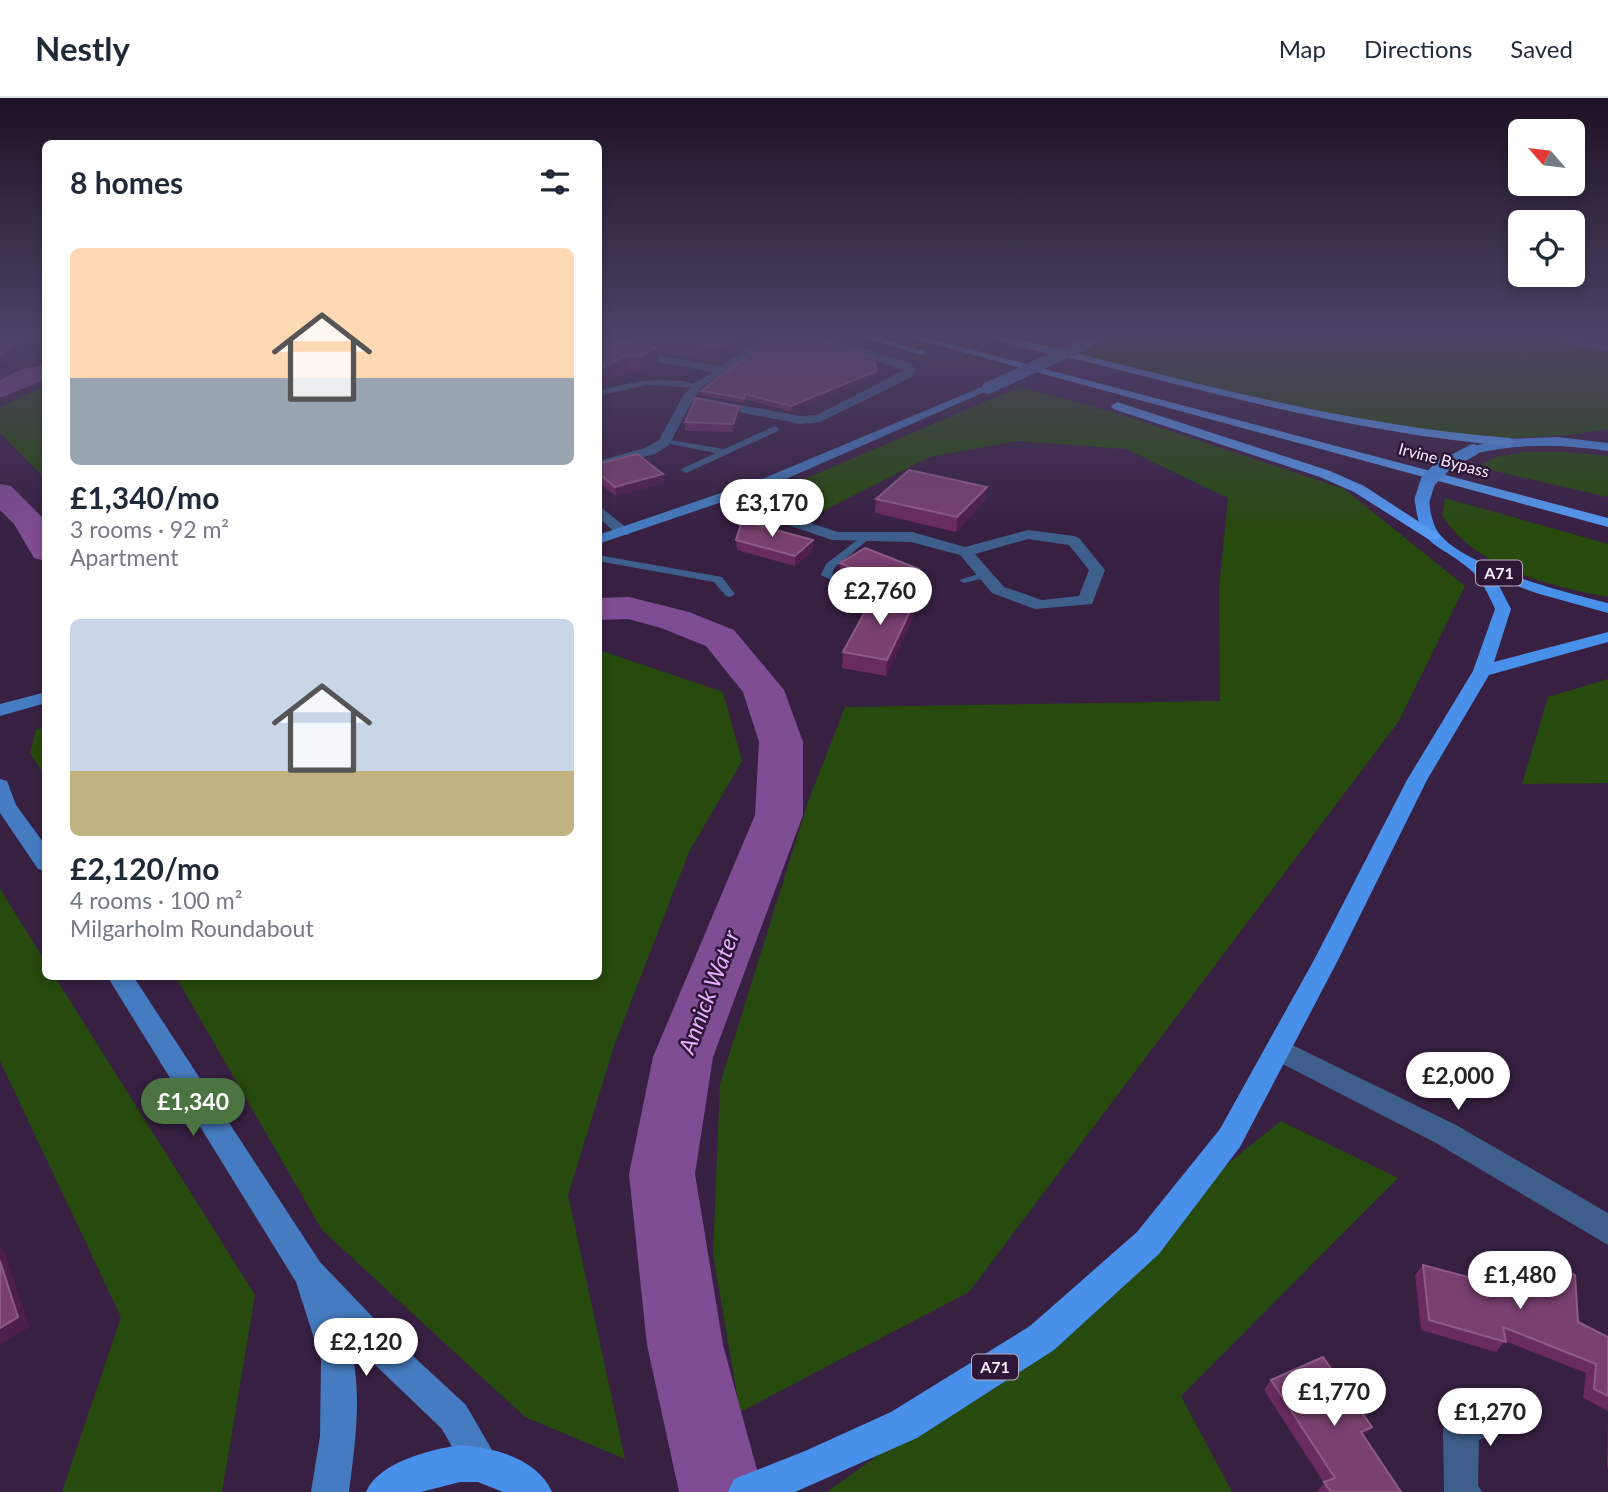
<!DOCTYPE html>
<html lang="en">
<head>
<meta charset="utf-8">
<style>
	:root { --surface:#fff; --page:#f2f2f3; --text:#1f2937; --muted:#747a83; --line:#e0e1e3; --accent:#4b7442 }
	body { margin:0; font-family:Lato,sans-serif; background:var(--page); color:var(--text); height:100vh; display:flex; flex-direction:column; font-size:26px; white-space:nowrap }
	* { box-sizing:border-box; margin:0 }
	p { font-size:23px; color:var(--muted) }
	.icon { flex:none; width:38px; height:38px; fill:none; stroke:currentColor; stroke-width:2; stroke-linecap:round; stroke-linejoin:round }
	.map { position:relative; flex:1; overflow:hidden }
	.details { position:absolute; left:42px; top:42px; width:560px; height:840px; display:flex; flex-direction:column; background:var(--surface); border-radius:10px; box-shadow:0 4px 10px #0003 }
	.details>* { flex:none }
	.needle { width:46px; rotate:298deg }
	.fabs { position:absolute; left:1508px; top:21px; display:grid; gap:14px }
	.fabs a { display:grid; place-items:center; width:77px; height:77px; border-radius:10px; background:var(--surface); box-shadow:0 4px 10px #0003; font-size:35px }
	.price { position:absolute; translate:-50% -60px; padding:0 16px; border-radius:24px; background:#fff; color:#222; font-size:23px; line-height:46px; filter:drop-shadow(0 2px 4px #0008) }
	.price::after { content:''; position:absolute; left:50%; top:42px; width:21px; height:16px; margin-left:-10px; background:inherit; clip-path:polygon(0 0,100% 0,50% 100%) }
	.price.on { background:var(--accent); color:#fff }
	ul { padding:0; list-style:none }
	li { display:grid; align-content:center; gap:14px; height:371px; padding:0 28px }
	li span { display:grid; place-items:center; height:217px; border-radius:10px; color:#555 }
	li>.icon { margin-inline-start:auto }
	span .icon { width:126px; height:126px; fill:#fffc; stroke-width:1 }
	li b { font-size:30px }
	h2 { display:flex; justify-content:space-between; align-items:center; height:84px; padding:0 28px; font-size:30px }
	header { display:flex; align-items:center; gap:42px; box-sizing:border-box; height:98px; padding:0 35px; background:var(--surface); border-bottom:2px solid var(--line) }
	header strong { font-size:33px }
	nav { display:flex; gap:38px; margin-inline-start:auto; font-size:24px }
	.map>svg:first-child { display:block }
</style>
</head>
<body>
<header>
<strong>Nestly</strong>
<nav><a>Map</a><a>Directions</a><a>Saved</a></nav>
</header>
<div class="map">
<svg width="1608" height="1394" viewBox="0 0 1608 1394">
	<rect width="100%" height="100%" fill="#382043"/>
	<!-- green -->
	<g fill="#274a0e">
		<polygon points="1104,237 1526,237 1608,253 1608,331 1568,337 1483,342 1381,329 1065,255"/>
		<polygon points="45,288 45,380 0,335 0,309"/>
		<polygon points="1020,289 1113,314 1344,391 1465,488 1399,623 969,1194 740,1314 713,1155 720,986 809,701 845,609 1220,603 1219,490 1228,400 1126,351 1018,343 930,359 817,416 781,391"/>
		<polygon points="1526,354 1565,354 1608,358 1608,399 1477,369 1496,359"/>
		<path d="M 1445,400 L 1608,446 L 1608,499 C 1549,488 1475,470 1442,417 Z"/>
		<polygon points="599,552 723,594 742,663 689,754 615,945 568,1097 625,1361 525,1319 322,1132 176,879 598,878"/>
		<polygon points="1608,581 1608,685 1522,686 1548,599"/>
		<polygon points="45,628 46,629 45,678 30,655 36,632"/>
		<polygon points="0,791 45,863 46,878 55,879 255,1197 222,1394 62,1394 121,1219 0,963"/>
		<polygon points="1281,1023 1398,1080 1181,1298 1232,1394 827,1394 1042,1240 1179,1105"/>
	</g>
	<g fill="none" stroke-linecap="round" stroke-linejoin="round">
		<!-- river -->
		<g fill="#7e4d93" fill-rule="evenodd">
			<polygon points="46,266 46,281 0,300 0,282 20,272"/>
			<polygon points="0,386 11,388 46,423 46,463 34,460 14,426 0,412"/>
			<polygon points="629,499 689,514 734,532 784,592 803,644 803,717 713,959 695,1076 723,1247 763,1394 679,1394 647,1247 629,1076 653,959 755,717 759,644 743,594 706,548 661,530 628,521 598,522 598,500"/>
		</g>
		<!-- service -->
		<g fill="#3e5f8b" fill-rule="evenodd">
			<path d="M 658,282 L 683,283 L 701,288 L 697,290 L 647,287 L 598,298 L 598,293 C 618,287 638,283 658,282 Z"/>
			<polygon points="775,328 779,331 778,333 686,375 681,372 683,370 716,355 660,344 664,341 724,351"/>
			<polygon points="865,436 870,439 869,441 835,469 832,476 873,494 874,496 870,509 864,512 858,509 863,497 821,477 826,466"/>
			<polygon points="598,457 722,479 735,496 730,499 726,498 714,484 598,463"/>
			<polygon points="985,474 990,477 989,479 964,485 959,482"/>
		</g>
		<!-- minor -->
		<g fill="#3e5f8b" fill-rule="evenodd">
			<polygon points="768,237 780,237 701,290 695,299 801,318 817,317 904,272 802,237 818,237 910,265 916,272 912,279 820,324 801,326 691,305 669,347 655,356 598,371 598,363 645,350 659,342 683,298 693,286 712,274 598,252 598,246 720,268"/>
			<polygon points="1527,237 1549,237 1608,248 1608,254"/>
			<path d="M 735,391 L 798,421 L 838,434 L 912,434 L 965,449 L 1028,432 L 1074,438 L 1079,440 L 1105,472 L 1092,506 L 1035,511 L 992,495 L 960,457 L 911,444 L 832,442 L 788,427 L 730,398 L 730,392 ZM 1028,441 L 1069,447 L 1089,472 L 1079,498 L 1042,502 L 1004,489 L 975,456 Z"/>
			<polygon points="598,407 628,431 630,434 628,437 618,437 598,419"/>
			<polygon points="1278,940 1456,1027 1608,1115 1608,1147 1436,1045 1269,959 1265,951 1269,943"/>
			<polygon points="1508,1294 1520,1300 1526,1312 1520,1324 1479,1342 1478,1387 1482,1394 1444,1394 1443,1332 1448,1319"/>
		</g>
		<!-- secondary -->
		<g fill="#457bc0" fill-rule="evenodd">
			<polygon points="1096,237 1110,237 1091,247 1082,245"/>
			<polygon points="984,288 994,290 772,387 598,446 598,437 762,381"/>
			<polygon points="46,594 46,605 0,618 0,606"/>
			<polygon points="0,681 7,683 16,707 46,748 46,773 38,771 0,715"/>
			<path d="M 107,878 L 133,878 L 320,1164 L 387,1234 L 466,1307 L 500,1366 L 495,1379 L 482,1384 L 469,1379 L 442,1331 L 348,1241 C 364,1289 355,1345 349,1394 L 311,1394 L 320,1338 L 321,1262 L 296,1184 Z"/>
		</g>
		<!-- primary -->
		<g fill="#4990ea" fill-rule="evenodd">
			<path d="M 1557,339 L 1608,345 L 1608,353 C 1562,346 1518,345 1473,356 L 1466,352 L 1468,349 L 1507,341 Z"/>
			<path d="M 1422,398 L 1429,402 C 1430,412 1432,425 1438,434 C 1461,468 1567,495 1608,505 L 1608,515 L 1536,495 L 1495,480 L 1511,511 L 1494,564 L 1608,534 L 1608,544 L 1489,577 L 1427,682 L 1337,864 L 1240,1049 L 1159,1156 L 1054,1252 L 917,1340 L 795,1394 L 728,1394 L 734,1381 L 805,1353 L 891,1314 L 1030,1228 L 1137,1134 L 1220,1031 L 1314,862 L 1407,682 L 1473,573 L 1495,511 C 1488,496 1481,479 1467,469 C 1437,444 1419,449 1415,402 Z"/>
			<path d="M 460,1347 C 493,1349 538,1361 552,1394 L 503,1394 L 478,1384 L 460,1384 L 421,1394 L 366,1394 C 379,1364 429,1352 460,1347 Z"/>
		</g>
		<!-- trunk -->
		<g fill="#569af2" fill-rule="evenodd">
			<polygon points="857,237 873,237 926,254 921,257"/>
			<polygon points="900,237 917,237 1608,420 1608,429"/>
			<path d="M 986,237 L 1004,237 C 1171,278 1338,327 1510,340 L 1516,344 L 1510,348 C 1365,336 1223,298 1083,263 C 1062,258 999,246 986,237 Z"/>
			<polygon points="1117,304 1330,373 1364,388 1441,438 1438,441 1428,441 1354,394 1320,379 1113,311 1111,308"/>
		</g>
		<!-- secondary-bridge -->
		<polyline stroke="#457bc0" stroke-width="12" points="988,290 1087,245"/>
		<!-- primary-bridge-far1 -->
		<polyline stroke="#4990ea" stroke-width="12" points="1441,369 1473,352"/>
		<!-- primary-bridge -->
		<polyline stroke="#4990ea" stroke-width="15" points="1422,402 1428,383 1444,367"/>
	</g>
	<!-- wall -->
	<g fill="#6a2b5f">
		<polygon points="598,237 626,237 616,243 628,245 627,237 763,237 719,265 657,254 658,266 641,275 628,273 598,290"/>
		<polygon points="1593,237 1608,237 1608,241 1593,239"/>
		<polygon points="877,273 877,277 791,314 745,301 744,305 702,298 701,293"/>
		<polygon points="739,309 740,317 733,334 685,333 685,324"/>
		<polygon points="598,366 664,385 616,398 598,384"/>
		<polygon points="987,389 985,402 956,434 875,415 876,401"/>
		<polygon points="736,442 813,452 795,468 737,452"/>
		<polygon points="840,465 919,481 893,497 839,475"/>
		<polygon points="915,503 914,518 886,578 842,570 843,554"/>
		<polygon points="1520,1156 1578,1224 1608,1239 1608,1313 1583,1300 1586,1275 1505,1243 1496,1254 1421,1232 1415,1177 1423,1167 1511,1191 1511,1167"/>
		<polygon points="1271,1282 1364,1339 1401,1394 1317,1394 1324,1385 1264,1292"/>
		<polygon points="1608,1320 1608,1370 1607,1369"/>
	</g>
	<!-- shaded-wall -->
	<g fill="#4f1e4d">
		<polygon points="24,237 32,237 33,240 0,268 0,257"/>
		<polygon points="609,237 626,237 610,246"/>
		<polygon points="738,237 763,237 719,265 719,249"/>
		<polygon points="656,250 658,266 641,275 639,259"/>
		<polygon points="627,257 628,273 598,290 598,272"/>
		<polygon points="877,273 877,277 791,314 791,308"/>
		<polygon points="739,309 740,317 733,334 733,326"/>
		<polygon points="663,376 664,385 616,398 615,389"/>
		<polygon points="987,389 985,402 956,434 957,419"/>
		<polygon points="813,442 813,452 795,468 795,458"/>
		<polygon points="919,471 919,481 893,497 894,487"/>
		<polygon points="915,503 914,518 886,578 887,562"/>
		<polygon points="0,1149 4,1153 29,1229 0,1247"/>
		<polygon points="1372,1329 1364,1339 1361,1334"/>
	</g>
	<!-- building -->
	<g fill="#794070" stroke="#8d5b86" stroke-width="2">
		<polygon points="0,237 24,237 0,257"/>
		<polygon points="645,237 738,237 719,249"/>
		<polygon points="776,237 798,237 873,259 877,273 791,308 745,296 744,300 701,293"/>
		<polygon points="598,239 656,250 639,259 627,257 598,272"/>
		<polygon points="696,300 739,309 733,326 685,324"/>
		<polygon points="637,356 663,376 615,389 598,375 598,366"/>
		<polygon points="909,372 987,389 957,419 876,401"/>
		<polygon points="742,423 813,442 795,458 736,442"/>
		<polygon points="865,450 919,471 894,487 840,465"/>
		<polygon points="874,497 915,503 887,562 843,554"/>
		<polygon points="1520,1156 1575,1177 1578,1224 1608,1239 1608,1298 1594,1291 1596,1266 1503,1229 1506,1244 1429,1222 1423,1167 1520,1193"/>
		<polygon points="0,1163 18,1219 0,1230"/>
		<polygon points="1323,1259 1372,1329 1361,1334 1401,1394 1331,1394 1324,1384 1335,1380 1271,1282"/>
	</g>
	<!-- sky -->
	<linearGradient id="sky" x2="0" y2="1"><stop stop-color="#1f1225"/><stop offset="0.55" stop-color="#4d4266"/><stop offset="1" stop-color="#4d4266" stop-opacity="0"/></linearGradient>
	<rect width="1608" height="432" fill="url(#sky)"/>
	<g text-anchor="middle" stroke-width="5" stroke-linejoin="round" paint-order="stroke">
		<!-- far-street labels -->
		<g font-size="16" fill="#f8eefc" stroke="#2e1638">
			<text transform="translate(1444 362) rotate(15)" y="6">Irvine Bypass</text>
		</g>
		<!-- shield labels -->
		<g fill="#2e1638" stroke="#bbadc1" stroke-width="2">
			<rect x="1476" y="462.5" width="46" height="25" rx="5"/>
			<rect x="972" y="1256.5" width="46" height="25" rx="5"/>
		</g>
		<g font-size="16" font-weight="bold" fill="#f8eefc">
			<text x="1499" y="481">A71</text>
			<text x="995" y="1275">A71</text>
		</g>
		<!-- near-water labels -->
		<g font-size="23" font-style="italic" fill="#e7b1ff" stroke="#2e1638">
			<text transform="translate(709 894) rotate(-69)" y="8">Annick Water</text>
		</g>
	</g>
</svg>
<div class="fabs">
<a><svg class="needle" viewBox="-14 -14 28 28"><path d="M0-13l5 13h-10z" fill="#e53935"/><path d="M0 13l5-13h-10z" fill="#747a83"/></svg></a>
<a><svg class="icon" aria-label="locate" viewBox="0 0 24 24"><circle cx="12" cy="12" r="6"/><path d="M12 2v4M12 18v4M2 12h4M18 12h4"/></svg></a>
</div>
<b class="price" style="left:772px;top:441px">£3,170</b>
<b class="price" style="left:880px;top:529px">£2,760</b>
<b class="price" style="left:1458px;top:1014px">£2,000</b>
<b class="price on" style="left:193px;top:1040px">£1,340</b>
<b class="price" style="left:1520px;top:1213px">£1,480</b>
<b class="price" style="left:366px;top:1280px">£2,120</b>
<b class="price" style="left:1334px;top:1330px">£1,770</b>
<b class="price" style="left:1490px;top:1350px">£1,270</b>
<section class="details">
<h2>8 homes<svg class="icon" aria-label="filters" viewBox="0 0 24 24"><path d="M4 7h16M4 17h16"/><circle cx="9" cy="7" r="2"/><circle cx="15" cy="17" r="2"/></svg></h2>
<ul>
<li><span style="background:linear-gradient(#ffd9b3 60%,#9aa5b1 0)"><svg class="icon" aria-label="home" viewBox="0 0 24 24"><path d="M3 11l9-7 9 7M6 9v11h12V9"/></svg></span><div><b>£1,340/mo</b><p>3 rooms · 92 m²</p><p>Apartment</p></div></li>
<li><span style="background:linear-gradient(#c9d6e8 70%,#c2b280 0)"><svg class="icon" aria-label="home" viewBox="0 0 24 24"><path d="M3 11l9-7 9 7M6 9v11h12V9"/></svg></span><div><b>£2,120/mo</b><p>4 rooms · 100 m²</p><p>Milgarholm Roundabout</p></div></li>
</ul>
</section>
</div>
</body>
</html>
